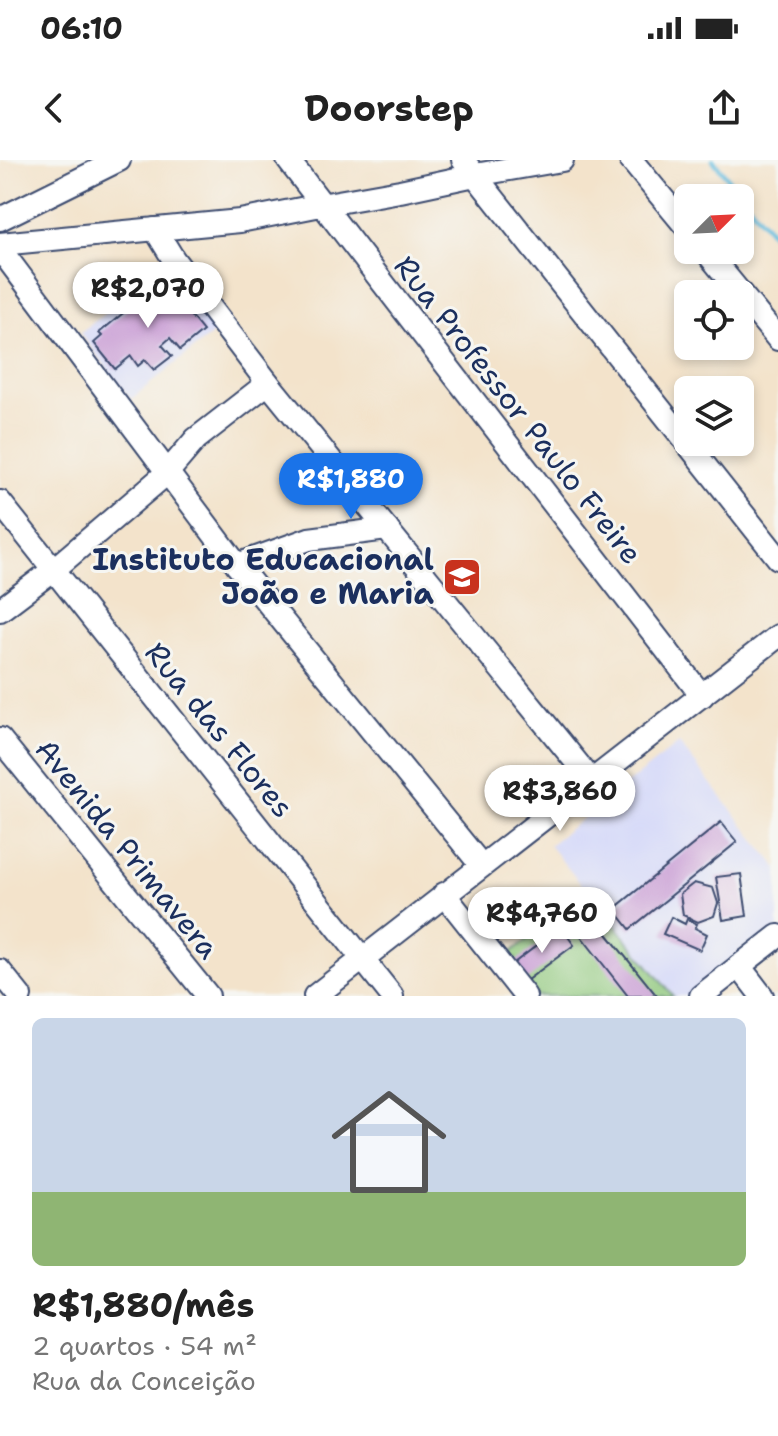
<!DOCTYPE html>
<html lang="pt">
<head>
<meta charset="utf-8">
<style>
	:root { --surface:#fff; --page:#f6f6f6; --text:#222; --muted:#767676; --line:#e0e0e0; --accent:#1a73e8 }
	body { margin:0; font-family:"Shantell Sans",sans-serif; background:var(--page); color:var(--text); height:100vh; display:flex; flex-direction:column; font-size:30px; white-space:nowrap }
	* { box-sizing:border-box; margin:0 }
	p { font-size:26px; color:var(--muted) }
	.icon { flex:none; width:44px; height:44px; fill:none; stroke:currentColor; stroke-width:2; stroke-linecap:round; stroke-linejoin:round }
	.map { position:relative; height:836px; overflow:hidden }
	.sheet { display:flex; flex-direction:column; background:var(--surface); flex:1 }
	.sheet>* { flex:none }
	.needle { width:52px; rotate:66deg }
	.controls { position:absolute; left:674px; top:24px; display:grid; gap:16px }
	.controls a { display:grid; place-items:center; width:80px; height:80px; border-radius:12px; background:var(--surface); box-shadow:0 4px 12px #0003; font-size:40px }
	.price { position:absolute; translate:-50% -68px; padding:0 18px; border-radius:28px; background:#fff; color:#222; font-size:26px; line-height:52px; filter:drop-shadow(0 2px 4px #0008) }
	.price::after { content:''; position:absolute; left:50%; top:48px; width:24px; height:18px; margin-left:-12px; background:inherit; clip-path:polygon(0 0,100% 0,50% 100%) }
	.price.current { background:var(--accent); color:#fff }
	ul { padding:0; list-style:none }
	li { display:grid; align-content:center; gap:16px; height:424px; padding:0 32px }
	li+li { border-top:2px solid var(--line) }
	li span { display:grid; place-items:center; height:248px; border-radius:12px; color:#555 }
	li>.icon { margin-inline-start:auto }
	span .icon { width:144px; height:144px; fill:#fffc; stroke-width:1 }
	li b { font-size:34px }
	.status { display:flex; justify-content:space-between; align-items:center; height:56px; padding:0 40px; background:var(--surface); direction:ltr }
	.status svg { height:22px; fill:currentColor }
	header { display:flex; justify-content:space-between; align-items:center; height:104px; padding:0 32px; background:var(--surface); font-size:36px; font-weight:700 }
	.map>svg:first-child { display:block }
</style>
</head>
<body>
<div class="status"><b>06:10</b><svg viewBox="0 0 49 12"><path d="M0 12V9h3v3zM5 12V6h3v6zM10 12V3h3v9zM15 12V0h3v12zM26 1h20v11H26zM47 4h2v5h-2z"/></svg></div>
<header><svg class="icon" aria-label="back" viewBox="0 0 24 24"><path d="M15 5l-7 7 7 7"/></svg>Doorstep<svg class="icon" aria-label="share" viewBox="0 0 24 24"><path d="M12 15V3M7 8l5-5 5 5M5 13v7h14v-7"/></svg></header>
<div class="map">
<svg width="778" height="836" viewBox="0 0 778 836">
	<rect width="100%" height="100%" fill="#f6f6f2"/>
	<filter id="ink" filterUnits="userSpaceOnUse"><feTurbulence type="fractalNoise" baseFrequency=".0125" numOctaves="2"/><feDisplacementMap in="SourceGraphic" scale="16" xChannelSelector="R" yChannelSelector="G"/><feConvolveMatrix kernelMatrix="1 2 1 2 8 2 1 2 1" color-interpolation-filters="sRGB"/></filter>
	<filter id="wash" filterUnits="userSpaceOnUse"><feTurbulence type="fractalNoise" baseFrequency=".006" numOctaves="4" result="noise"/><feDisplacementMap in="SourceGraphic" scale="32" xChannelSelector="R" yChannelSelector="G"/><feGaussianBlur stdDeviation="1.8" result="paint"/><feColorMatrix in="noise" values="0 0 0 0 0 0 0 0 0 0 0 0 0 0 0 0 0 1.4 0 .05"/><feComposite in="paint" operator="in"/></filter>
	<g filter="url(#wash)">
		<rect width="100%" height="100%" fill="#f3e3cb"/>
		<!-- built -->
		<g fill="#d4d8f9">
			<polygon points="165,106 216,171 131,239 80,173"/>
			<polygon points="679,583 778,709 778,768 755,786 747,786 735,795 732,805 696,836 673,836 549,685"/>
		</g>
		<!-- green -->
		<polygon fill="#8fc87c" stroke="#557c6d" stroke-width="2" points="588,732 673,836 528,836 500,801"/>
		<g fill="none" stroke-linecap="round" stroke-linejoin="round">
			<!-- stream -->
			<polyline stroke="#60bcde" stroke-width="5" points="713,0 778,81"/>
		</g>
		<g id="blocks">
			<!-- building -->
			<g fill="#c594d2">
				<polygon points="162,121 203,171 180,190 170,178 162,185 172,196 154,210 145,200 138,206 131,196 115,209 94,183 102,176 99,173"/>
				<polygon points="721,662 737,682 630,769 614,749"/>
				<polygon points="741,714 747,756 723,760 716,717"/>
				<polygon points="694,723 713,728 718,743 714,756 698,762 683,755 680,734"/>
				<polygon points="587,749 657,836 628,836 570,762"/>
				<polygon points="671,757 685,764 687,759 697,764 695,768 707,774 700,790 663,774"/>
				<polygon points="561,767 574,785 523,823 510,806"/>
			</g>
		</g>
	</g>
	<g filter="url(#ink)">
		<use href="#blocks" fill-opacity="0" stroke="#3b4a6e" stroke-width="2"/>
		<g fill="none" stroke-linecap="round" stroke-linejoin="round">
			<defs>
				<g id="minor">
					<polyline points="288,0 702,536"/>
					<polyline points="463,0 778,398"/>
					<polyline points="631,0 688,69"/>
					<polyline points="0,59 119,0"/>
					<polyline points="155,69 174,100 268,223 591,620"/>
					<polyline points="0,84 240,61 321,45 400,31 475,15 562,0"/>
					<polyline points="0,89 237,405 481,705"/>
					<polyline points="705,90 778,179"/>
					<polyline points="0,342 392,836"/>
					<polyline points="237,405 309,379 387,369"/>
					<polyline points="0,450 53,410 167,313 196,279 268,223"/>
					<polyline points="0,579 208,836"/>
					<polyline points="444,734 525,836"/>
					<polyline points="739,806 762,836"/>
					<polyline points="0,811 20,836"/>
					<polyline points="315,836 778,476"/>
					<polyline points="701,836 778,776"/>
				</g>
			</defs>
			<!-- minor casing -->
			<use href="#minor" stroke="#3b4a6e" stroke-width="26"/>
			<!-- minor -->
			<use href="#minor" stroke="#fff" stroke-width="22"/>
		</g>
	</g>
	<!-- icons -->
	<defs>
		<symbol id="school-square" viewBox="-11 -11 22 22"><rect x="-9" y="-9" width="18" height="18" rx="4" fill="#c8321e" stroke="#f6f6f2"/><path d="M0-5L7-2L0 1L-7-2ZM-4 1L0 2.5L4 1V4Q0 6-4 4Z" fill="#fff"/></symbol>
	</defs>
	<g fill-rule="evenodd">
		<use href="#school-square" x="440" y="395" width="44" height="44"/>
	</g>
	<g text-anchor="middle" stroke-width="6" stroke-linejoin="round" paint-order="stroke">
		<!-- street labels -->
		<g font-size="30" fill="#1b2f5e" stroke="#f6f6f2">
			<text transform="translate(518 250) rotate(52)" y="10">Rua Professor Paulo Freire</text>
			<text transform="translate(219 570) rotate(51)" y="10">Rua das Flores</text>
			<text transform="translate(127 689) rotate(51)" y="10">Avenida Primavera</text>
		</g>
		<!-- poi labels -->
		<g font-size="30" font-weight="bold" fill="#1b2f5e" stroke="#f6f6f2" text-anchor="end">
			<text x="434" y="410">Instituto Educacional<tspan x="434" dy="34">João e Maria</tspan></text>
		</g>
	</g>
</svg>
<div class="controls">
<a><svg class="needle" viewBox="-14 -14 28 28"><path d="M0-13l5 13h-10z" fill="#e53935"/><path d="M0 13l5-13h-10z" fill="#767676"/></svg></a>
<a><svg class="icon" aria-label="locate" viewBox="0 0 24 24"><circle cx="12" cy="12" r="6"/><path d="M12 2v4M12 18v4M2 12h4M18 12h4"/></svg></a>
<a><svg class="icon" aria-label="layers" viewBox="0 0 24 24"><path d="M12 4l9 5-9 5-9-5zM3 14l9 5 9-5"/></svg></a>
</div>
<b class="price" style="left:148px;top:170px">R$2,070</b>
<b class="price current" style="left:351px;top:361px">R$1,880</b>
<b class="price" style="left:560px;top:673px">R$3,860</b>
<b class="price" style="left:542px;top:795px">R$4,760</b>
</div>
<section class="sheet">
<ul>
<li><span style="background:linear-gradient(#c9d6e8 70%,#8fb573 0)"><svg class="icon" aria-label="home" viewBox="0 0 24 24"><path d="M3 11l9-7 9 7M6 9v11h12V9"/></svg></span><div><b>R$1,880/mês</b><p>2 quartos · 54 m²</p><p>Rua da Conceição</p></div></li>
</ul>
</section>
</body>
</html>
